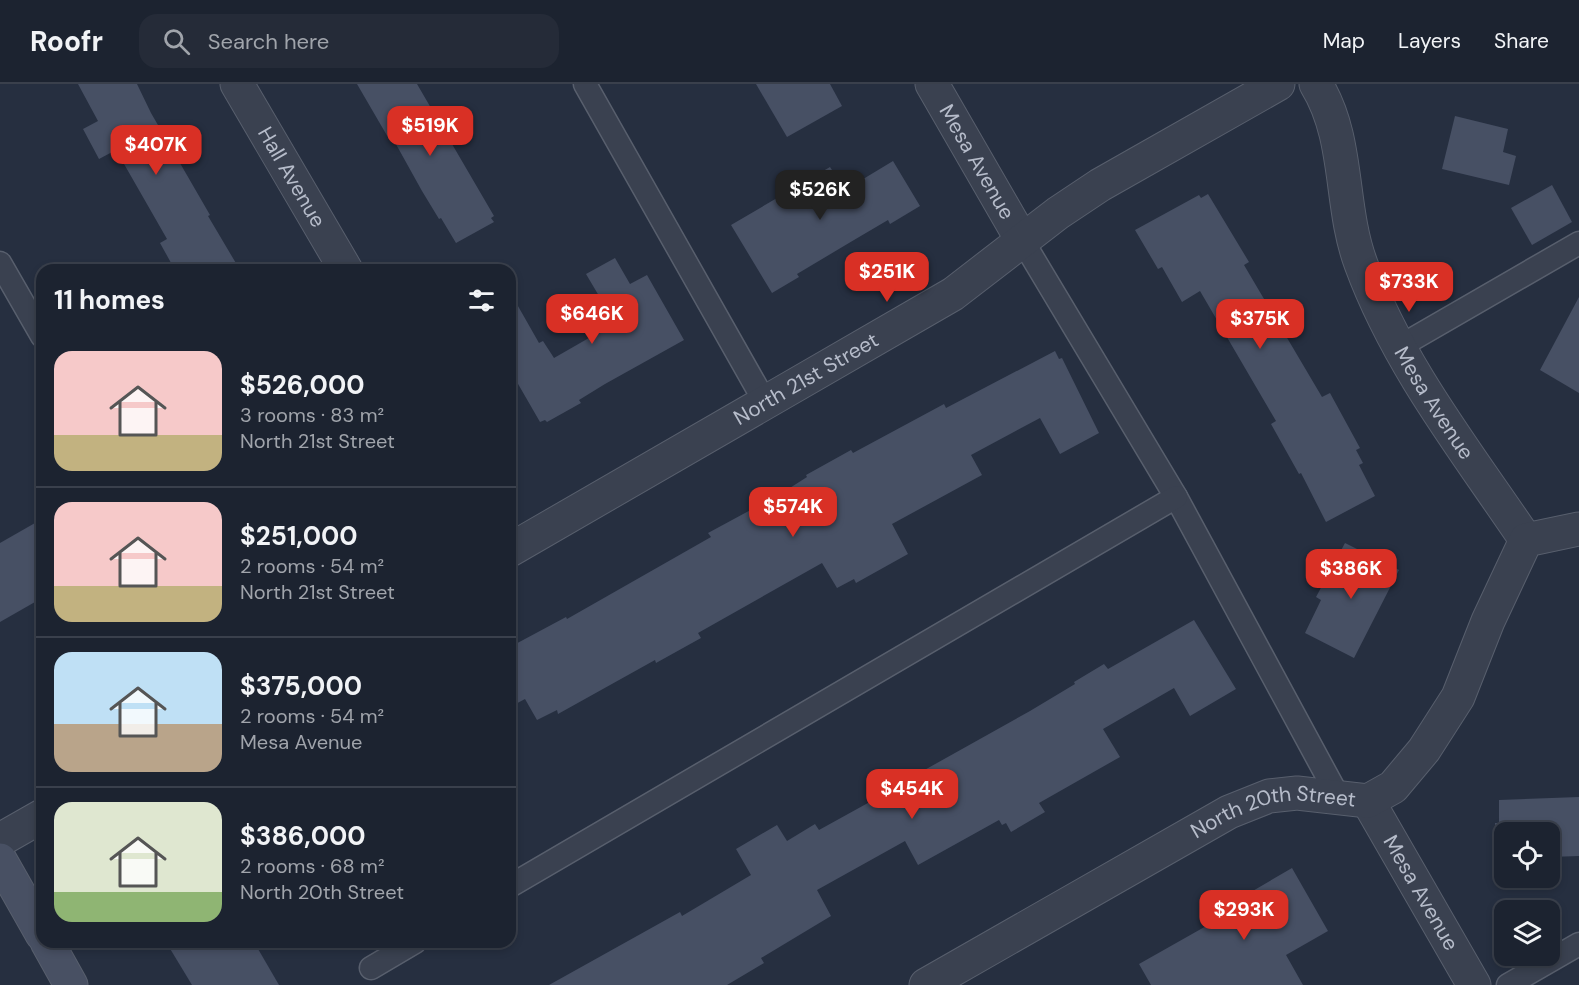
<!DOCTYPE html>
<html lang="en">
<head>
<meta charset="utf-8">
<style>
	:root { --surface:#1c2330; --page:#252b38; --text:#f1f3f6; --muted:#a0a4ab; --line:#3a404c; --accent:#d93025 }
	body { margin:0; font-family:"DM Sans",sans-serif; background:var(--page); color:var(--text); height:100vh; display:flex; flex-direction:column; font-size:22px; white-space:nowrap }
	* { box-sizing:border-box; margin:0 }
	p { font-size:20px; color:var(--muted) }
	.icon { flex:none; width:33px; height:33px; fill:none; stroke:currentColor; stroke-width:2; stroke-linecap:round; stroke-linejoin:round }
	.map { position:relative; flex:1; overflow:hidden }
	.side { position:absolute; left:36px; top:180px; width:480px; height:684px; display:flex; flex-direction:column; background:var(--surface); border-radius:18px; box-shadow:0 3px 9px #0003,0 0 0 2px var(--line) }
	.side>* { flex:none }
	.buttons { position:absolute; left:1494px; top:738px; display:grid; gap:12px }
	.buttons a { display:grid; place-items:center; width:66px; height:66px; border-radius:12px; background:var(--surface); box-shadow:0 3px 9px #0003,0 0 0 2px var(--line); font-size:30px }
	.price { position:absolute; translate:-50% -51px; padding:0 14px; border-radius:12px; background:var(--accent); color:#fff; font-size:20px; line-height:39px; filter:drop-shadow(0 2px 3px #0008) }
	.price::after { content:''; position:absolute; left:50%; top:36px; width:18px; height:14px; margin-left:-9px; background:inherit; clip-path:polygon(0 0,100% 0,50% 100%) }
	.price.on { background:#222; color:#fff }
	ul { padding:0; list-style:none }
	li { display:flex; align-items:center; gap:18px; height:150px; padding:0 18px }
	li+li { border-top:2px solid var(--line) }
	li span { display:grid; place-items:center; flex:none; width:168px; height:120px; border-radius:18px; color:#555 }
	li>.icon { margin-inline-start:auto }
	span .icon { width:72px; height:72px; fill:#fffc; stroke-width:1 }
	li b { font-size:26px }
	h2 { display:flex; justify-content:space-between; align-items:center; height:72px; padding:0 18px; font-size:26px }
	header { display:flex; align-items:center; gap:36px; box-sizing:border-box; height:84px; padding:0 30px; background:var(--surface); border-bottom:2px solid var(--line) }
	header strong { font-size:28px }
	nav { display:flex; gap:33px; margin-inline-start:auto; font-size:21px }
	.search { width:420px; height:54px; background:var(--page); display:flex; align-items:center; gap:15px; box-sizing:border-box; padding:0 21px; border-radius:18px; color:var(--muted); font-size:22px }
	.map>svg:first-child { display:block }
</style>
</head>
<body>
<header>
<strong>Roofr</strong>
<div class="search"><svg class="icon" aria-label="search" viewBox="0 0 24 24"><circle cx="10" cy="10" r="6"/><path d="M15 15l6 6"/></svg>Search here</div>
<nav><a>Map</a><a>Layers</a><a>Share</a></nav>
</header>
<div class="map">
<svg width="1579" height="901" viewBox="0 0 1579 901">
	<rect width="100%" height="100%" fill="#262f40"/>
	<!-- building -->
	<g fill="#475064">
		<polygon points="78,0 137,0 151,29 210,131 208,132 240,186 175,186 160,159 167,155 116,66 99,75 83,45 98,37"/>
		<polygon points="357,0 417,0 494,132 491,134 494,138 456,159 441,134 439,135 422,107 392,53 389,55"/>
		<polygon points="756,0 830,0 842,22 787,53"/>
		<polygon points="1455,32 1508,45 1503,68 1516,72 1509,101 1442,85"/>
		<polygon points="893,77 920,122 890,140 888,136 854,156 797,190 799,193 772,209 731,141 830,83 845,106"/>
		<polygon points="1552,101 1572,138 1532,161 1511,124"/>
		<polygon points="1208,110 1249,178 1244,181 1322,313 1330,309 1360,364 1356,366 1363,379 1359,381 1375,412 1326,438 1301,389 1299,390 1271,340 1276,337 1200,207 1182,218 1162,183 1158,185 1135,146 1199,111 1201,114"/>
		<polygon points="615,174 630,200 647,191 684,256 605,300 579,316 581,319 547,338 545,336 540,338 510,286 510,208 539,259 543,257 554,274 615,239 586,190"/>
		<polygon points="1579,213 1579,309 1540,286"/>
		<polygon points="1055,267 1059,275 1062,274 1099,349 1060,370 1040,334 971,371 982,391 892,440 908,470 856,499 854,495 837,504 822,479 698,549 701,554 656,579 655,576 558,630 557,626 537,636 525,615 510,623 510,563 566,533 567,535 711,453 708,449 782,409 807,393 806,391 851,366 853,369 944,320 946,324"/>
		<polygon points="42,435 42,514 0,538 0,459"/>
		<polygon points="1345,459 1399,486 1354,574 1305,549 1321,516 1316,513"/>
		<polygon points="1194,536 1236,605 1190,632 1174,604 1103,645 1120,673 1039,719 1045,728 1011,748 1006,739 1002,741 999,736 918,781 905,757 817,806 831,832 761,874 764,879 727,901 549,901 680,828 682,832 751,791 736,765 777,741 787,757 815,740 819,746 886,709 884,705 911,691 912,693 1030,627 1075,600 1074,598 1104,580 1108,585"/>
		<polygon points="1579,713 1579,772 1550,773 1551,796 1507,797 1507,794 1550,794 1550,748 1504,748 1504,772 1497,772 1495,739 1499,739 1499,716"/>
		<polygon points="1292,784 1328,847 1286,871 1303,901 1151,901 1139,880 1231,828 1227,822"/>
		<polygon points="166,858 254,858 279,901 192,901"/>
	</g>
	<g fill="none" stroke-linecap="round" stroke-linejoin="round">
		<defs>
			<g id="lane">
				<polyline points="585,0 765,318"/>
				<polyline points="1022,156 1176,413 1339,714"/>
				<polyline points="0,179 42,252"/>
				<polyline points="1399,263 1579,159"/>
				<polyline points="510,802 1176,413"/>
				<polyline points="371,884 415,858"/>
				<polyline points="1508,901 1579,860"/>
			</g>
			<g id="street">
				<path id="s1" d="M 237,0 L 346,186"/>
				<path id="s2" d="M 932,0 L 1022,156"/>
				<path id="s3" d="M 1316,0 C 1350,55 1339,121 1361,180 C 1398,281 1466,367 1526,456"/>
				<path id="s4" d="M 510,466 L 953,210 L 1058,129 L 1100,101 L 1278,0"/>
				<path id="s5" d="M 1368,717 L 1474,901"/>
				<polyline points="0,756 42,732"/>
				<path id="s6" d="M 926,901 L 1229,728 L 1269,712 L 1297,709 L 1368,717 L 1393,703 L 1424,666 L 1458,613 L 1488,537 L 1526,456 L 1579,445"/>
			</g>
			<g id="secondary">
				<polyline points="0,776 42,850"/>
				<polyline points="47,858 71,901"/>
			</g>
		</defs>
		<!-- lane casing -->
		<use href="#lane" stroke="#585f6d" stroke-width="25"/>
		<!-- street casing -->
		<use href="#street" stroke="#585f6d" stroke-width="35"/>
		<!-- secondary casing -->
		<use href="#secondary" stroke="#585f6d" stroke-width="35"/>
		<!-- lane -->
		<use href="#lane" stroke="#3a4150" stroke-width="22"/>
		<!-- street -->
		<use href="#street" stroke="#3a4150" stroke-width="33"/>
		<!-- secondary -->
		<use href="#secondary" stroke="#485063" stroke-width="33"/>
	</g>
	<g text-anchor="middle" stroke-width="4.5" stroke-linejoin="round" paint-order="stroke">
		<!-- street labels -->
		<g font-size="21" fill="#b6bcca" stroke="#1f2635">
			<text dy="7" stroke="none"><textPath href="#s2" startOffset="90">Mesa Avenue</textPath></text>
			<text dy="7" stroke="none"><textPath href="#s1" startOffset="108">Hall Avenue</textPath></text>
			<text dy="7" stroke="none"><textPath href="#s4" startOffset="342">North 21st Street</textPath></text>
			<text dy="7" stroke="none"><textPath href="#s3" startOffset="344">Mesa Avenue</textPath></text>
			<text dy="7" stroke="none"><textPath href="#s6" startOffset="393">North 20th Street</textPath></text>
			<text dy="7" stroke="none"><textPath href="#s5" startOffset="106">Mesa Avenue</textPath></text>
		</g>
	</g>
</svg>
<div class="buttons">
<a><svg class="icon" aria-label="locate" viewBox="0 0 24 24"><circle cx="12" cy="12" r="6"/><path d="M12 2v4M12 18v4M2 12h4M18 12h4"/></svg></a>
<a><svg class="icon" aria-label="layers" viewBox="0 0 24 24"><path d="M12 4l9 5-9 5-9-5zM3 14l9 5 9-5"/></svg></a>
</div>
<b class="price" style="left:430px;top:73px">$519K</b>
<b class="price" style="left:156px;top:92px">$407K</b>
<b class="price on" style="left:820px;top:137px">$526K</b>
<b class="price" style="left:887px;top:219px">$251K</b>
<b class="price" style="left:1409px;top:229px">$733K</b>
<b class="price" style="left:592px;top:261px">$646K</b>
<b class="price" style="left:1260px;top:266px">$375K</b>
<b class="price" style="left:793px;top:454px">$574K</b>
<b class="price" style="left:1351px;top:516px">$386K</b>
<b class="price" style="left:912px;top:736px">$454K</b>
<b class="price" style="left:1244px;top:857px">$293K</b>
<section class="side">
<h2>11 homes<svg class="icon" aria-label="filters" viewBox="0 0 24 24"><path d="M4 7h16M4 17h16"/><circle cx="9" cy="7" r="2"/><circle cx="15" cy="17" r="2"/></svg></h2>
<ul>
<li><span style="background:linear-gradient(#f6c9c9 70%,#c2b280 0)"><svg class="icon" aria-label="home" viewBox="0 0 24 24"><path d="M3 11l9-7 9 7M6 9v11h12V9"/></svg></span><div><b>$526,000</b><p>3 rooms · 83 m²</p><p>North 21st Street</p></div></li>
<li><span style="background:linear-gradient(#f6c9c9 70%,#c2b280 0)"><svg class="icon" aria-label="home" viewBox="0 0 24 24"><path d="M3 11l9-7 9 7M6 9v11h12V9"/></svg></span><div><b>$251,000</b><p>2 rooms · 54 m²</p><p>North 21st Street</p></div></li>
<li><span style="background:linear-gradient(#bfe0f5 60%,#b9a48a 0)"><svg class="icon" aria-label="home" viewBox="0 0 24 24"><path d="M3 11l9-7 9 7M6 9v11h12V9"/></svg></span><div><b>$375,000</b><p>2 rooms · 54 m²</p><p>Mesa Avenue</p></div></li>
<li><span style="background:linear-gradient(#dfe7d0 75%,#8fb573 0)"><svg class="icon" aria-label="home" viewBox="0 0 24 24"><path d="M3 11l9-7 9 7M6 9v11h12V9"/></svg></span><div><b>$386,000</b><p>2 rooms · 68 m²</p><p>North 20th Street</p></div></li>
</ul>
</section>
</div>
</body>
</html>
